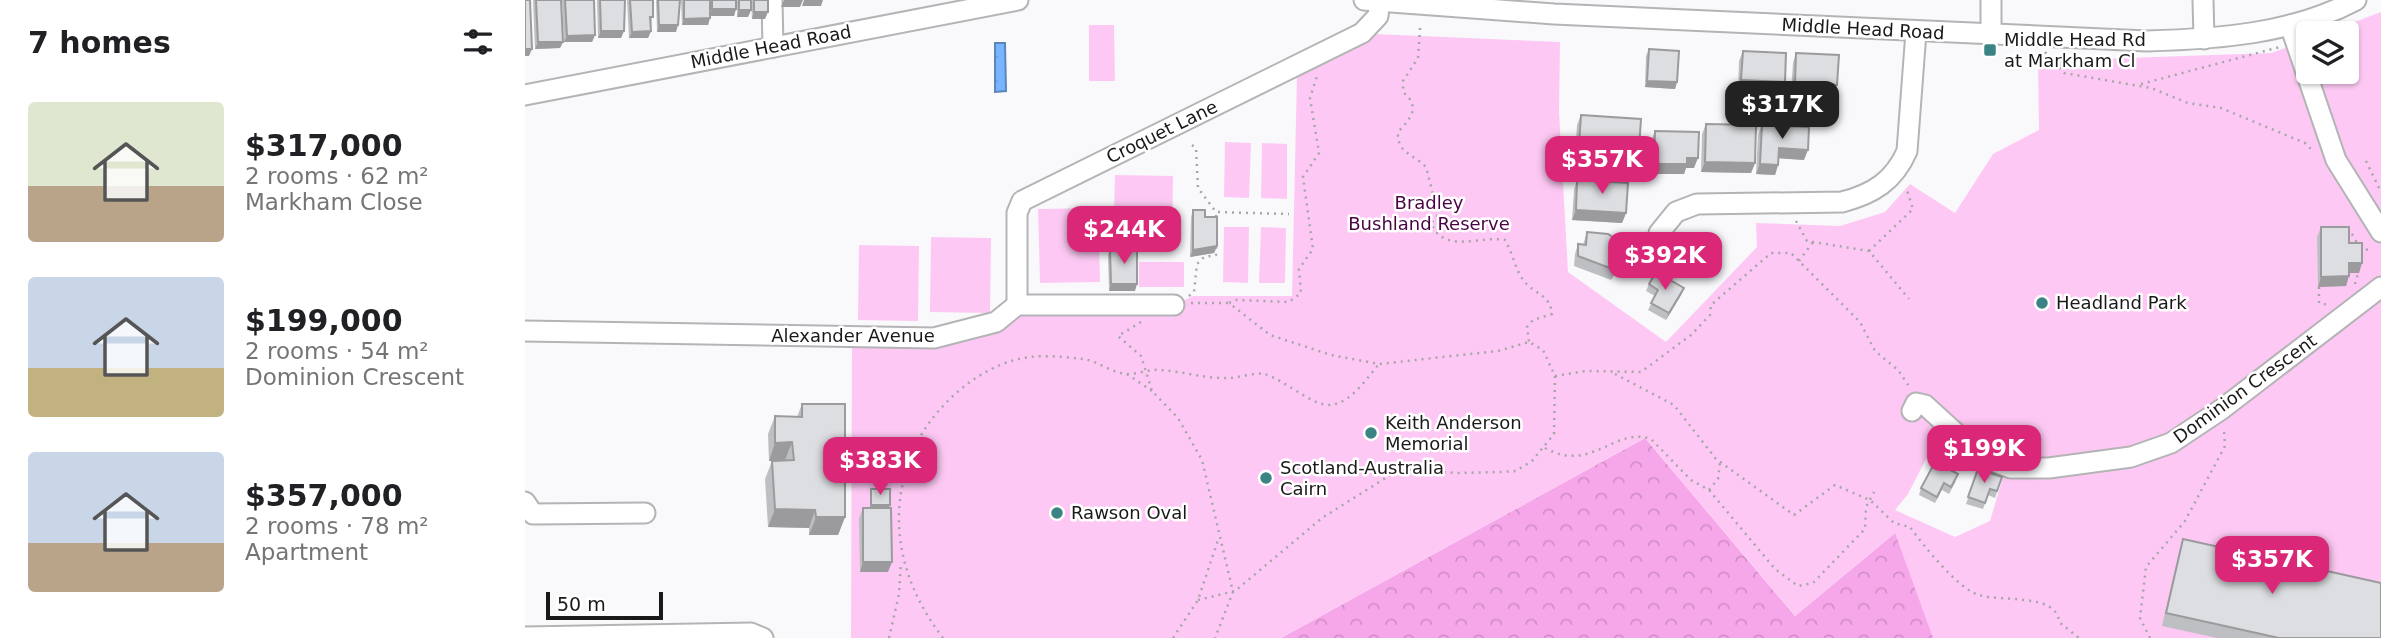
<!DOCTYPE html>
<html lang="en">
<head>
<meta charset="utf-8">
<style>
	:root { --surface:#fff; --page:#f2f2f2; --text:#202124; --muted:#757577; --accent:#db2777 }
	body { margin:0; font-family:"DejaVu Sans",sans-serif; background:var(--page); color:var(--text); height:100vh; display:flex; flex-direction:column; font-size:26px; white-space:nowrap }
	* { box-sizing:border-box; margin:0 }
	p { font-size:23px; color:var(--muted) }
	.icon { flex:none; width:38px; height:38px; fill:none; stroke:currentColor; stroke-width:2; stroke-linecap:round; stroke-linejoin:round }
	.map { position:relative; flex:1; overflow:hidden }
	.sheet { display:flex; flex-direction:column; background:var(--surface); width:525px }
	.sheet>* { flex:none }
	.tools { position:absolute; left:1771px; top:21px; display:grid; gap:14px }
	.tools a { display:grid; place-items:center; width:63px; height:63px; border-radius:7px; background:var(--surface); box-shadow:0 2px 5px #0004; font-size:35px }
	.scale { position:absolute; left:21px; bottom:18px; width:117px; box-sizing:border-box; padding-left:7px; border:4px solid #19191a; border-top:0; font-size:19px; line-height:24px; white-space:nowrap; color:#19191a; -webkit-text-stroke:5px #fff; paint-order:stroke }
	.price { position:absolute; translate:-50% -60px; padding:0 16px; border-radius:14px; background:var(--accent); color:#fff; font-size:23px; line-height:46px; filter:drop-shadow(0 2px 4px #0008) }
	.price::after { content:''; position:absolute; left:50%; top:42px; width:21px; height:16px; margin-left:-10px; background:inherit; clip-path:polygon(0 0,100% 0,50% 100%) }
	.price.active { background:#222; color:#fff }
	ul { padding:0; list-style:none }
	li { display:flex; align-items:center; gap:21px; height:175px; padding:0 28px }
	li span { display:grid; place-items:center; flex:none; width:196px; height:140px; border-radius:7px; color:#555 }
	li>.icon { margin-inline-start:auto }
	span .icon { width:84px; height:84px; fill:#fffc; stroke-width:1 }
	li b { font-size:30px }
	h2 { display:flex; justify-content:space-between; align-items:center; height:84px; padding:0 28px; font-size:30px }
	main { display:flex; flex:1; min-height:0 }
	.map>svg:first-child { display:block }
</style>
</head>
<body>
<main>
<section class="sheet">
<h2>7 homes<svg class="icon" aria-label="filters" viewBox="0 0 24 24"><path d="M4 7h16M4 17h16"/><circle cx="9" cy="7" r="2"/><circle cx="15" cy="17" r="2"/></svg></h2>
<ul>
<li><span style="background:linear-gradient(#dfe7d0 60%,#b9a48a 0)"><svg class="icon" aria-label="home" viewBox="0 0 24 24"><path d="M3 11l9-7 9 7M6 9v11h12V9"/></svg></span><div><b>$317,000</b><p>2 rooms · 62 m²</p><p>Markham Close</p></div></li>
<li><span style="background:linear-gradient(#c9d6e8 65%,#c2b280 0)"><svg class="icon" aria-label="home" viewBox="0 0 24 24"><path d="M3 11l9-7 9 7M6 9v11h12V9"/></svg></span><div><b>$199,000</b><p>2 rooms · 54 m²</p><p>Dominion Crescent</p></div></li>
<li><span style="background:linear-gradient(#c9d6e8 65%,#b9a48a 0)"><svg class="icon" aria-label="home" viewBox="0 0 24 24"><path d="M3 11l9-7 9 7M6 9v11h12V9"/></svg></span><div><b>$357,000</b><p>2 rooms · 78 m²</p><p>Apartment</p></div></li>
</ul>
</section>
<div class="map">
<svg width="1856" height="638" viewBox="0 0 1856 638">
	<defs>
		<pattern id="forest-crowns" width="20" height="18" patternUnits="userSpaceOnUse" patternTransform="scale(1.75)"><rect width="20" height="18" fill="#f6a7e9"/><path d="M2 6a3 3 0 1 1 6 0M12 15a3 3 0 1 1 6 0" fill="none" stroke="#d28fc7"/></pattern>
		<pattern id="water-ripples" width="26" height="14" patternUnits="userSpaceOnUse" patternTransform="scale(1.75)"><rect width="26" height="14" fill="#79b4ff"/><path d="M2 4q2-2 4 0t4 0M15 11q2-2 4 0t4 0" fill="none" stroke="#689ada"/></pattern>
	</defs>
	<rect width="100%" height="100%" fill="#f9f9fc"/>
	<!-- forest -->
	<polygon fill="url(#forest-crowns)" points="1120,438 1270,616 1370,533 1856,638 756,638"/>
	<!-- park -->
	<g fill="#fdc9f4" fill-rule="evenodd">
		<path d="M 1856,12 L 1856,638 L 1408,638 L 1370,533 L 1270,616 L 1120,438 L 756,638 L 326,638 L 327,338 L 409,338 L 492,305 L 649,305 L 668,296 L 767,296 L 772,76 L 849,34 L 1035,42 L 1034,111 L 1043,272 L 1141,342 L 1232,247 L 1231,223 L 1315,226 L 1360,212 L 1385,184 L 1430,213 L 1468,154 L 1514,130 L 1513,61 L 1746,53 L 1783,40 L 1783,72 L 1822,72 L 1822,33 L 1801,33 ZM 1416,430 L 1453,465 L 1478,477 L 1465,521 L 1430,537 L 1370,510 L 1383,494 Z"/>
		<polygon points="564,25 589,25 590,81 564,81"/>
		<polygon points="700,142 726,143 724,198 699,197"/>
		<polygon points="737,143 762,144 762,199 736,198"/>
		<polygon points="590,175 648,176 647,249 588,248"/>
		<polygon points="573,208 575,282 515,283 513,209"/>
		<polygon points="699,227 724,227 723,283 698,282"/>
		<polygon points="736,227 761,228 760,283 734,283"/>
		<polygon points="406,237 466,238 465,313 405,312"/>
		<polygon points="334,245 394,246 393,321 333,320"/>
		<rect x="614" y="262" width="45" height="25"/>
	</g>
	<!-- water -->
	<polygon fill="url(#water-ripples)" stroke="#5c86ba" stroke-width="2" points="470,43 480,43 481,91 470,92"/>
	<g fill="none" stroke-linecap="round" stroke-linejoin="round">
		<defs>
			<g id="minor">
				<polyline points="247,0 248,47"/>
				<path d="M 839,0 L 1029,14 L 1622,41 C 1693,39 1767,34 1831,0"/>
				<polyline points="1466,0 1466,34"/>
				<polyline points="1678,0 1679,39"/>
				<polyline points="1765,25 1811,160 1856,232"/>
				<polyline points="0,95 493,0"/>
				<path d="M 1134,233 L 1151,212 L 1172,204 L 1317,202 C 1348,194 1369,181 1382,151 L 1391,32"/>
				<polyline points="492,305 492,213 497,201 837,33 853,16 855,0"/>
				<polyline points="0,331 409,338 471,322 492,305 649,305"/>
				<polyline points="1387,411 1391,403 1400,405 1457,457 1486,468 1524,468 1606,457 1646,443 1697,409 1856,287"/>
				<polyline points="0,502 8,514 120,513"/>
				<polyline points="0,637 226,633 238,638"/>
			</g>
		</defs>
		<!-- minor casing -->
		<use href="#minor" stroke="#b4b4b7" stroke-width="23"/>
		<!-- path -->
		<g stroke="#a6a6a8" stroke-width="2.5" stroke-dasharray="2 5" stroke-linecap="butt">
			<path d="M 895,28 L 893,58 L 878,81 L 878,92 C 896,107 886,118 873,132 C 872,153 887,153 901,167 L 908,194 L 916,204 L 915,213 L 906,223 C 919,255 955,235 980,240 C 988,253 990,270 999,281 C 1010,295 1025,294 1027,314 L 1008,320 L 1002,327 L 1004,342"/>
			<polyline points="1803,33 1820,28"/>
			<polyline points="1520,52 1539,73 1626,88 1663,103 1696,108 1780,143 1789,152"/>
			<polyline points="1616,84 1755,47"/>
			<polyline points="667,145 671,148 673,188 691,212"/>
			<polyline points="1841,161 1856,192"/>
			<polyline points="691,217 691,212 764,214"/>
			<polyline points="1271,221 1282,241 1344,251 1384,299"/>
			<polyline points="1827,234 1834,246"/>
			<polyline points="1344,251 1388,209 1381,187"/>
			<polyline points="1834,251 1845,249"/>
			<polyline points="1274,261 1288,242"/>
			<polyline points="1830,284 1834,270"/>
			<polyline points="1794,287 1794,303 1804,305"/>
			<polyline points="664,296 669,292 672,264 679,257 691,255 691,245"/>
			<polyline points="666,303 704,303"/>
			<polyline points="616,322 593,336 616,356 627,391 653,418 677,460 708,592 690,638"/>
			<polyline points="602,374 627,391"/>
			<path d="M 1090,374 L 1149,405 L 1191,459 L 1269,515 L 1310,485 L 1345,500 L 1369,523 L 1385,527 C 1398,545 1433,589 1454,595 C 1477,602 1532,593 1534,622 L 1554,638"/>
			<polyline points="1030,376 1061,371 1116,372 1166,335 1185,315 1186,305 1246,253 1266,253 1335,322 1350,351 1373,370 1386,389"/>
			<path d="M 1020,448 C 1066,474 1090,426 1126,439 L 1166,480 L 1184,490 L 1250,569 L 1273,586 L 1288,583 L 1340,529 L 1341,507 L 1349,492"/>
			<polyline points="1184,490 1193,479 1195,462"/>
			<polyline points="673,600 710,591 797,518 870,472 890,469 930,473 975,472 991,471 1007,461 1029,434 1030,376 1018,350 1004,342 973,351 854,364 806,355 745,335 704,303 711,300 764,302 776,293 774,269 788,249 778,177 794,153 785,98 792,76"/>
			<polyline points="364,638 374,594 376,562"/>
			<path d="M 418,638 C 379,587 362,527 383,464 C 398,415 452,363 505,357 C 522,355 541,357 558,359 C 573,361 588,374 603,374 C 613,374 624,369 634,370 C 657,371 681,379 703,378 C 714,378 729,372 739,374 C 759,379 788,407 806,405 C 827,402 841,379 854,364"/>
			<polyline points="648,638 673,600 694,537"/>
			<polyline points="1625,638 1615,618 1621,567 1660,521 1700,446 1699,430"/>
		</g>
		<!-- minor -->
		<use href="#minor" stroke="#fff" stroke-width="19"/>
	</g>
	<!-- wall -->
	<g fill="#bebfc2">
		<polygon points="8,0 36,0 38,42 35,48 10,49"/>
		<polygon points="37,0 69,0 70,35 67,42 39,42"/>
		<polygon points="72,0 100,0 99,31 96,38 73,38"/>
		<polygon points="102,0 128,0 126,31 123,38 104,38"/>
		<polygon points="131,0 155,0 151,32 132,32"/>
		<polygon points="156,0 211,0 211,9 209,16 185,16 183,25 157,25"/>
		<polygon points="212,0 226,0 226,10 223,17 212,17"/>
		<polygon points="226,0 243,0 240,19 227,19"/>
		<polygon points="1124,49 1152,82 1150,89 1120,87 1121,56"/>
		<polygon points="1218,51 1260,82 1256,92 1213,90 1214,61"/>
		<polygon points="1271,53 1312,85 1308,95 1266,92 1268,63"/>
		<polygon points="1056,115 1110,158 1050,155 1052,125"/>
		<polygon points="1181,124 1230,163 1226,173 1176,172 1177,134"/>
		<polygon points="1237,125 1279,160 1254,158 1253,165 1250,175 1231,174 1233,135"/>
		<polygon points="1130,131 1169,168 1161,168 1159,174 1125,174 1126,141"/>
		<polygon points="1052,180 1101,213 1097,223 1047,220 1049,190"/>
		<polygon points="668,210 692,246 689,253 665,257 666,217"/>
		<polygon points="1796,227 1824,243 1834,273 1824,273 1821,286 1793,287 1792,237"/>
		<polygon points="1062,232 1099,256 1086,280 1049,266 1050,254 1053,244 1058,245"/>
		<polygon points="585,249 610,291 584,291 583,255"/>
		<polygon points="1124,284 1156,295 1141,320 1123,310 1130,296 1121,291"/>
		<polygon points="277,404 320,517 313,535 284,535 284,528 243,527 240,479 247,461 244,461 243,434 250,416 272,417"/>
		<polygon points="1453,469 1477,477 1470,498 1463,495 1458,509 1441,504"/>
		<polygon points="1431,481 1424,494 1417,490 1410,503 1394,495 1396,488"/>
		<polygon points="346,489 365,505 364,508 363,572 335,572 334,518 338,508 345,508 345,493"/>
		<polygon points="1658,539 1856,638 1692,638 1637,626 1654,552"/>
	</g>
	<!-- shaded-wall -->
	<g fill="#9b9b9e">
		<polygon points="259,0 278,0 275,7 256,7"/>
		<polygon points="279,0 298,0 296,6 277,6"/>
		<polygon points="187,9 211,9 209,16 185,16"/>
		<polygon points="214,10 226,10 223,17 212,17"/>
		<polygon points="229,12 243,12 240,19 227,19"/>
		<polygon points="185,18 183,25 157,25 159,19"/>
		<polygon points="134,25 153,25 151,32 132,32"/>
		<polygon points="76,31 99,31 96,38 73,38"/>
		<polygon points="126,31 123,38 104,38 107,32"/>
		<polygon points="70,35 67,42 39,42 42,36"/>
		<polygon points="13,42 38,42 35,48 10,49"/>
		<polygon points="0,49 7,49 4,56 0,56"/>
		<polygon points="1216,80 1260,82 1256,92 1213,90"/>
		<polygon points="1122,81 1152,82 1150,89 1120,87"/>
		<polygon points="1270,82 1312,85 1308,95 1266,92"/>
		<polygon points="1054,145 1114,148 1110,158 1050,155"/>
		<polygon points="1254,148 1283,150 1279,160 1251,158"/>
		<polygon points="1162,158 1173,158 1169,168 1161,168 1159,174 1125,174 1129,164"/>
		<polygon points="1180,162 1230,163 1226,173 1176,172"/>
		<polygon points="1235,164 1253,165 1250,175 1231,174"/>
		<polygon points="1051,210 1101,213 1097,223 1047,220"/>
		<polygon points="692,246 689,253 665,257 668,250"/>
		<polygon points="1102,246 1099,256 1086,280 1090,270"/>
		<polygon points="1824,263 1837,263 1834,273 1821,273"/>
		<polygon points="1824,276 1821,286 1793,287 1796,277"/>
		<polygon points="586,284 612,284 610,291 584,291"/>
		<polygon points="1159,288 1156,295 1141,320 1144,313"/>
		<polygon points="267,442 260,460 244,461 250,443"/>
		<polygon points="346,505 365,505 364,508 345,508"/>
		<polygon points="250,509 290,510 284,528 243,527"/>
		<polygon points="291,517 320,517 313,535 284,535"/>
		<polygon points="338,562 367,562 363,572 335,572"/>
	</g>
	<!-- building -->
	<g fill="#dddee1" stroke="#9b9b9e" stroke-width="2">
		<polygon points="0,0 5,0 7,49 0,49"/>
		<polygon points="11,0 36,0 38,42 13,42"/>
		<polygon points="40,0 69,0 70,35 42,36"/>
		<polygon points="75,0 100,0 99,31 76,31"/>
		<polygon points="105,0 128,0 128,17 125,17 126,31 107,32"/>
		<polygon points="133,0 155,0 153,25 134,25"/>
		<polygon points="159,0 185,0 185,18 159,19"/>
		<rect x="187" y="0" width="24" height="9"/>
		<rect x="214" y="0" width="12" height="10"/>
		<rect x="229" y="0" width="14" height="12"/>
		<polygon points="1124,49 1154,51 1152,82 1122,81"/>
		<polygon points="1218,51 1261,53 1260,82 1216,80"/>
		<polygon points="1271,53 1314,55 1312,85 1270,82"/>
		<polygon points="1056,115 1116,119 1114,148 1054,145"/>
		<polygon points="1181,124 1231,125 1230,163 1180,162"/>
		<polygon points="1237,125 1284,127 1283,150 1254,148 1253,165 1235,164"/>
		<polygon points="1130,131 1174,132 1173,158 1162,158 1162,164 1129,164"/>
		<polygon points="1052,180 1103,183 1101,213 1051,210"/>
		<polygon points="668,210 680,210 680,217 692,217 692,246 668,250"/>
		<polygon points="1796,227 1824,227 1824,243 1837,243 1837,263 1824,263 1824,276 1796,277"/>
		<polygon points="1062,232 1083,234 1102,246 1090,270 1053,256 1053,244 1061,245"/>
		<polygon points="612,248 612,284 586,284 585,249"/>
		<polygon points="1131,272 1159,288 1144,313 1126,303 1133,290 1124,284"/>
		<polygon points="277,404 320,404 320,517 291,517 290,510 250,509 247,461 269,460 267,442 250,443 250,416 277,417"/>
		<polygon points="1410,462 1433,474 1426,487 1419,483 1412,497 1396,488"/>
		<polygon points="1453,469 1477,477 1472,491 1465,489 1460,503 1443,497"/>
		<rect x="346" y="489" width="19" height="16"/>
		<polygon points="338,508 366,508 367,562 338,562"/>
		<polygon points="1658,539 1856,583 1856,638 1754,638 1641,613"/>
	</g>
	<!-- markers -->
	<g fill="#3b8384" stroke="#fff" stroke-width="2.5">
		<rect x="1458" y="43" width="14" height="14" rx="3.5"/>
		<circle cx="1517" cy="303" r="7"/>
		<circle cx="846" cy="433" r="7"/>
		<circle cx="741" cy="478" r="7"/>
		<circle cx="532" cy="513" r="7"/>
	</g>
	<g text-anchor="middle" stroke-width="5" stroke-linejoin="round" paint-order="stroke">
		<!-- street labels -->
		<g font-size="18" fill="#19191a" stroke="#fff">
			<text transform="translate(1338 29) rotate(3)" y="6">Middle Head Road</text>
			<text transform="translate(246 47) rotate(-11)" y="6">Middle Head Road</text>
			<text transform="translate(637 132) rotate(-26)" y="6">Croquet Lane</text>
			<text x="328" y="342">Alexander Avenue</text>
			<text transform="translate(1720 389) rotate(-36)" y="6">Dominion Crescent</text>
		</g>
		<!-- poi labels -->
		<g font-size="18" fill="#19191a" stroke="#fff" text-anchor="start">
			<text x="1479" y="46">Middle Head Rd<tspan x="1479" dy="21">at Markham Cl</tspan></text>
			<text x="1531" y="309">Headland Park</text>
			<text x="860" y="429">Keith Anderson<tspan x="860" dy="21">Memorial</tspan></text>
			<text x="755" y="474">Scotland-Australia<tspan x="755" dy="21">Cairn</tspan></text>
			<text x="546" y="519">Rawson Oval</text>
		</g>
		<!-- park labels -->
		<g font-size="18" fill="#4a0344" stroke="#fff">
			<text x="904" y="209">Bradley<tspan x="904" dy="21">Bushland Reserve</tspan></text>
		</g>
	</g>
</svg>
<div class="tools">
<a><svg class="icon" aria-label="layers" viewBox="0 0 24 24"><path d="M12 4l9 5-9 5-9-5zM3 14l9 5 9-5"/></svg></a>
</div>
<div class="scale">50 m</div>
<b class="price active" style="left:1257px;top:141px">$317K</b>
<b class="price" style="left:1077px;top:196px">$357K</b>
<b class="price" style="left:599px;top:266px">$244K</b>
<b class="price" style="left:1140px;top:292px">$392K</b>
<b class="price" style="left:1459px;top:485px">$199K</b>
<b class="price" style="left:355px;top:497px">$383K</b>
<b class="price" style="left:1747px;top:596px">$357K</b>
</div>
</main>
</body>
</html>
